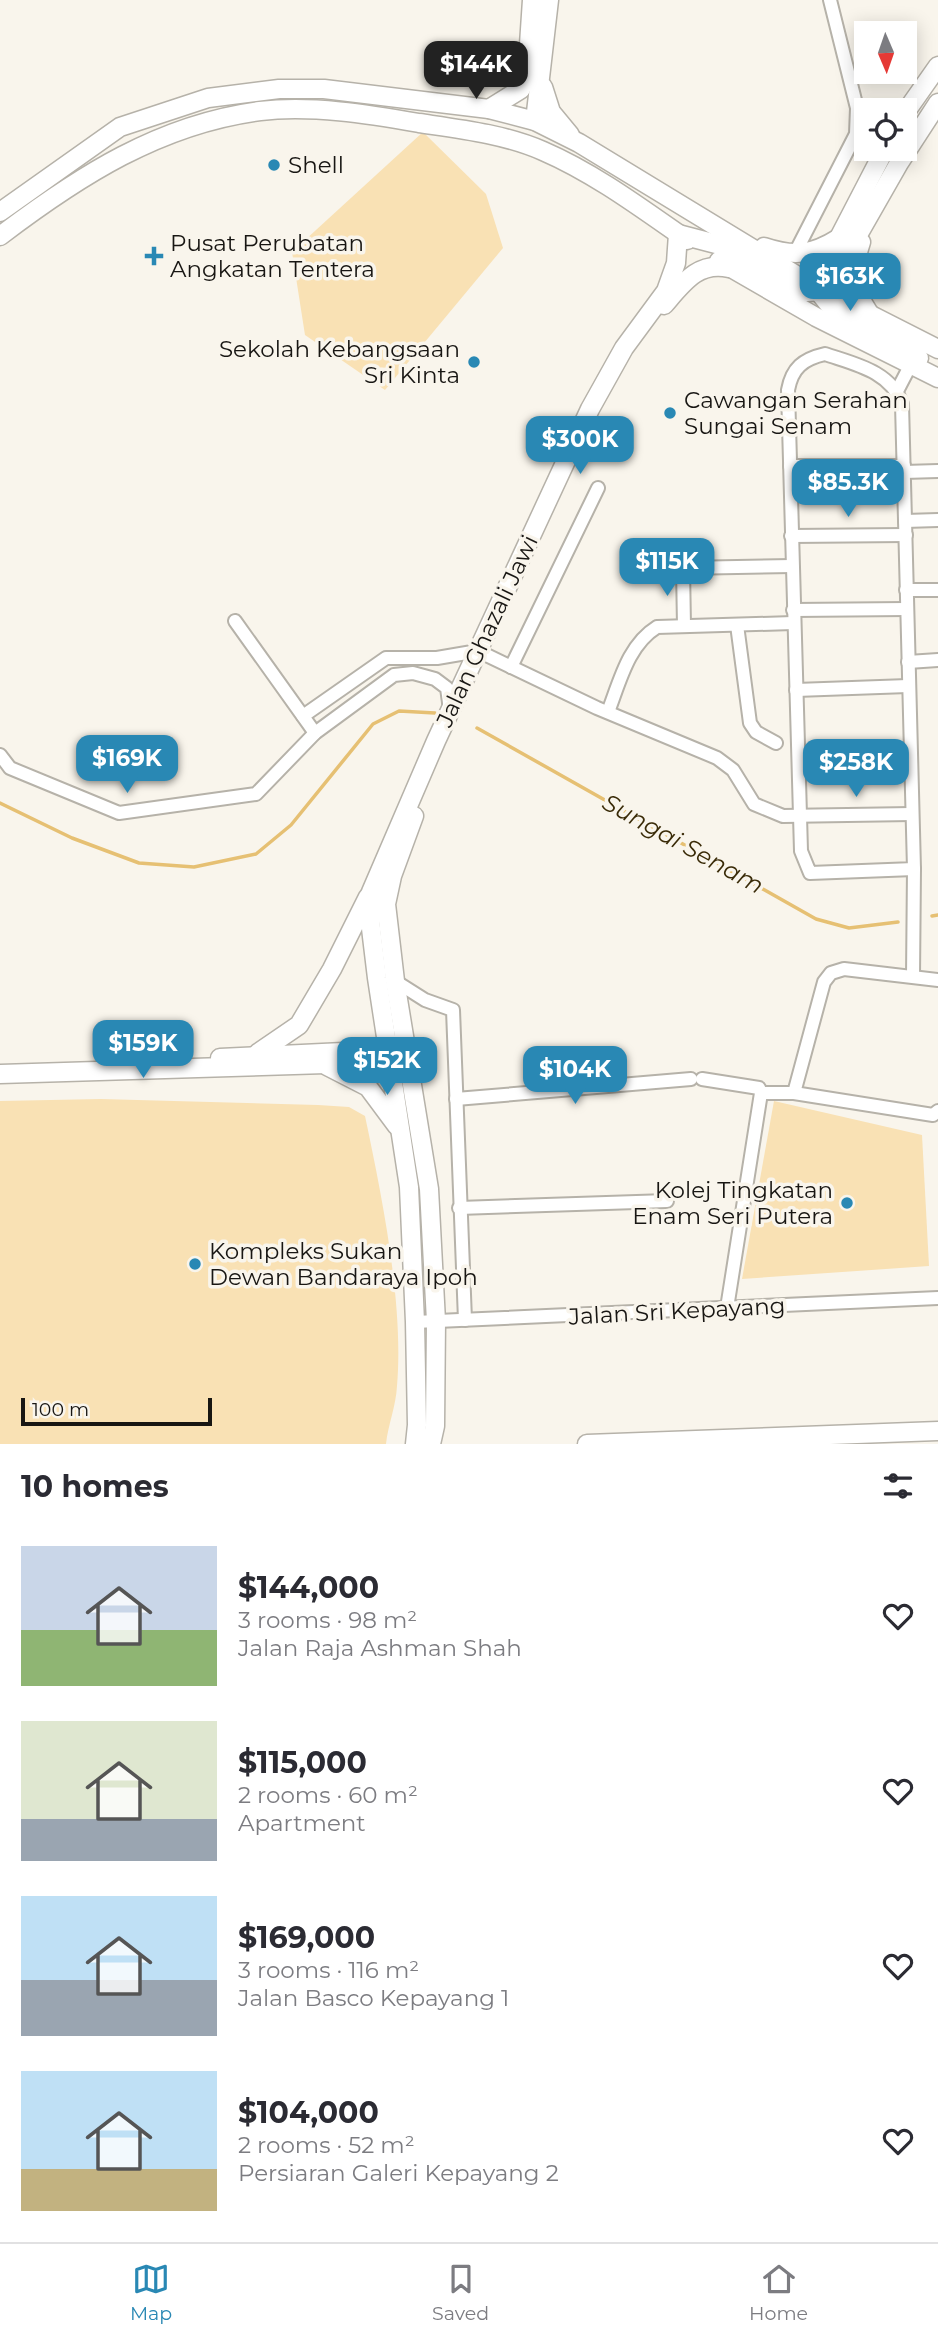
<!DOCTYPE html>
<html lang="en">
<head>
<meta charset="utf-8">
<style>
	:root { --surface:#fff; --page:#f7f7f7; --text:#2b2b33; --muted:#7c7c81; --line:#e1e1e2; --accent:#2988b4 }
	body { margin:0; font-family:Montserrat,sans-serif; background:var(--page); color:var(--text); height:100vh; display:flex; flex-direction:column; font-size:26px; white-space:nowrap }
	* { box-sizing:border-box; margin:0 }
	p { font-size:23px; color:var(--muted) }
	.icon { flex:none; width:38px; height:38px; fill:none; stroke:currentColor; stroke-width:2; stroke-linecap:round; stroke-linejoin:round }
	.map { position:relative; height:1444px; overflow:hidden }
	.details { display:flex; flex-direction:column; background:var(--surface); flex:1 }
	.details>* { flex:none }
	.needle { width:46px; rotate:178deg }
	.fabs { position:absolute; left:854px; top:21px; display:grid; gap:14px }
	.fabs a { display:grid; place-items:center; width:63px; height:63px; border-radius:0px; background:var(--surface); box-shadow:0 4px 18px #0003; font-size:35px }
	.scale { position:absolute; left:21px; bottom:18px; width:191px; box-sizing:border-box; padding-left:7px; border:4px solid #181613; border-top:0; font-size:19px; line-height:24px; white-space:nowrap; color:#181613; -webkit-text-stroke:5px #f9f5ec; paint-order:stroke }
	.price { position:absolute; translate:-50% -60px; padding:0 16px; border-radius:14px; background:var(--accent); color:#fff; font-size:23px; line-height:46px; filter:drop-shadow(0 2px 4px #0008) }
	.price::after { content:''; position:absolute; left:50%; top:42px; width:21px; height:16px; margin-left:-10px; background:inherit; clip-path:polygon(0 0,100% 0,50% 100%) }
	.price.active { background:#222; color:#fff }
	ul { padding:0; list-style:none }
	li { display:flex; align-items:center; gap:21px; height:175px; padding:0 21px }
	li span { display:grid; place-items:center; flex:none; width:196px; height:140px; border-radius:0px; color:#555 }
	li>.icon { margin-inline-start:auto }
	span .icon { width:84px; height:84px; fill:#fffc; stroke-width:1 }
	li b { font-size:30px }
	h2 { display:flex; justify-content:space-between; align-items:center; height:84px; padding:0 21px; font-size:30px }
	.tab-bar { display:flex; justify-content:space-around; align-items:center; height:98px; border-top:2px solid var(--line); background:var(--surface); font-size:19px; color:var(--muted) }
	.tab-bar a { display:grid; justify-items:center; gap:4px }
	.tab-bar .active { color:var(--accent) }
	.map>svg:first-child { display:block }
</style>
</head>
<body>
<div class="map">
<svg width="938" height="1444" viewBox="0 0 938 1444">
	<rect width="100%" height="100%" fill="#f9f5ec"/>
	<!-- green -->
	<g fill="#f9e1b4">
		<polygon points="423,132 486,194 503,248 385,390 305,335 292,252"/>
		<path d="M 101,1099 L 318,1105 L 349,1107 L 365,1116 C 382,1197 404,1304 397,1386 C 396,1406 388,1425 386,1444 L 0,1444 L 0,1101 Z"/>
		<polygon points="774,1101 922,1135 929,1266 742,1279"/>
	</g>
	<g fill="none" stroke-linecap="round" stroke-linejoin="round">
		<!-- stream -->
		<g stroke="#e6c073" stroke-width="3.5">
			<polyline points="477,728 816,919 849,928 898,922"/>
			<polyline points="0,803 72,838 139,863 194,867 256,854 291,825 373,724 399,711 435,713"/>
			<polyline points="932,916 938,915"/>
		</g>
		<defs>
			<g id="street">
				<polyline points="794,255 856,134 857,108 830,0"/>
				<path d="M 825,354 C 854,364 891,371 902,404 L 914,869 L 810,873 L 801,851 L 788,390 C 792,368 803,359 825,354 Z"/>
				<polyline points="897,391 910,366"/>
				<polyline points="790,466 904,466"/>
				<polyline points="904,472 938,471"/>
				<polyline points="905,521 938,520"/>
				<polyline points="791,536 906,535"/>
				<polyline points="906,590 938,590"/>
				<polyline points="793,610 907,609"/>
				<polyline points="235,621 315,733"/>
				<polyline points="737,625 750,723 756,732 776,743"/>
				<polyline points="684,626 683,568 792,566"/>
				<polyline points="908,662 938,660"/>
				<polyline points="511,667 598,488"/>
				<polyline points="796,690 908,686"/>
				<path d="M 608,712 C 620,681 628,645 657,627 L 793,623"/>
				<polyline points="303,716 386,658 437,658 478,651 597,708 717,758 733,770 754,804 783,816 912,814"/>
				<polyline points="0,755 10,768 119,813 256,794 315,733 394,675 413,673 435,679 447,688 450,710"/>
				<polyline points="913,976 914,869"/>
				<polyline points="395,981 425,1000 453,1010 465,1320"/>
				<polyline points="702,1079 759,1088 761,1093 727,1308"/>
				<polyline points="761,1093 794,1093 933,1115 938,1111"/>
				<polyline points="794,1093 824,982 831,973 844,969 938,980"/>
				<polyline points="456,1099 691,1079"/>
				<polyline points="459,1208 667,1201"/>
				<polyline points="415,1322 938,1298"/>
			</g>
			<g id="secondary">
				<polyline points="543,87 551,112 570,135"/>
				<polyline points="489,109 521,89 527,74 532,0"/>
				<polyline points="905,113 938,66"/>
				<polyline points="535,121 549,0"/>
				<polyline points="0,212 120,127 208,98 279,89 324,89 489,109 535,121 579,143 814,286 938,349"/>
				<path d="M 0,236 C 79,176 160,124 260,111 C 311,105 368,114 419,123 C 460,129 504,134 543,151 C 594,173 641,208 687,240"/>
				<path d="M 861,242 C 852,270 852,288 869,313"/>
				<path d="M 764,247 C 794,257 812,255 839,238"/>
				<polyline points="719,261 816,317 938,378"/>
				<polyline points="814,286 885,149"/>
				<polyline points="814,286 834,311 919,358"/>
				<polyline points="826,291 899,163 938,103"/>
				<path d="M 664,305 C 683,283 698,261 729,268"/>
				<polyline points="414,816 392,876 386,904 395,981 429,1189 436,1321 435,1426 431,1444"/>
				<polyline points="258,1053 299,1025 332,969 368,897"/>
				<polyline points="220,1058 385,1050"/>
				<polyline points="327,1066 368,1087 397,1126"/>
				<polyline points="0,1074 390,1062"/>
				<polyline points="415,1444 417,1425 415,1322 409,1187 377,978 370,920 371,892 436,741 590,409 624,348 666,291 676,263 678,234 720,245 806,292 826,291"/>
				<polyline points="587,1444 938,1431"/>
			</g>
		</defs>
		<!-- street casing -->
		<use href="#street" stroke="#b6b2a9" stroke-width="16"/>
		<!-- secondary casing -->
		<use href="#secondary" stroke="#b6b2a9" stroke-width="21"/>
		<!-- street -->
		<use href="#street" stroke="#fff" stroke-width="12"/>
		<!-- secondary -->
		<use href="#secondary" stroke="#fff" stroke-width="18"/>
	</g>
	<!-- markers -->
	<g fill="#2988b4" stroke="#f9f5ec" stroke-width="2.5">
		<circle cx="274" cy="165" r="7"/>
		<path d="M150.5 245.5h7v7h7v7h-7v7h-7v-7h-7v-7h7z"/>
		<circle cx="474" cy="362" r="7"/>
		<circle cx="670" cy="413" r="7"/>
		<circle cx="847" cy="1203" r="7"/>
		<circle cx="195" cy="1264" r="7"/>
	</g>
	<g text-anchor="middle" stroke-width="7" stroke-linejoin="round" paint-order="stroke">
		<!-- poi labels -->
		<g font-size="23" fill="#181613" stroke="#f9f5ec" text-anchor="start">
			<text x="288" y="173">Shell</text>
			<text x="170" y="251">Pusat Perubatan<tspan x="170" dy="26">Angkatan Tentera</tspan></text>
			<text x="460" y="357" text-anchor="end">Sekolah Kebangsaan<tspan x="460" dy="26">Sri Kinta</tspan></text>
			<text x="684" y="408">Cawangan Serahan<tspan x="684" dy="26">Sungai Senam</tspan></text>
			<text x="833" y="1198" text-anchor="end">Kolej Tingkatan<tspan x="833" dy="26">Enam Seri Putera</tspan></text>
			<text x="209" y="1259">Kompleks Sukan<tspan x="209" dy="26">Dewan Bandaraya Ipoh</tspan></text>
		</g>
		<!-- street labels -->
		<g font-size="23" fill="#181613" stroke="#f9f5ec">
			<text transform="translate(487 631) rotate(-65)" y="8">Jalan Ghazali Jawi</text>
			<text transform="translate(677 1311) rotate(-3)" y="8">Jalan Sri Kepayang</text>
		</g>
		<!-- water labels -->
		<g font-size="24" font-style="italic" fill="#3a2b08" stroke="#f9f5ec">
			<text transform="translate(683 844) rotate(29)" y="8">Sungai Senam</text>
		</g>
	</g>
</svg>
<div class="fabs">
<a><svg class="needle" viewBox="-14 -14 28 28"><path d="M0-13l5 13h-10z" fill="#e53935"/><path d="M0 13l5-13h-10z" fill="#7c7c81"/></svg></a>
<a><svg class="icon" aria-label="locate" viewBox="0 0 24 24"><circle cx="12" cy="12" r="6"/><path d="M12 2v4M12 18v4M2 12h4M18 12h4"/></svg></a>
</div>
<div class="scale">100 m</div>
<b class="price active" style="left:476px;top:101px">$144K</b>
<b class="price" style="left:850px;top:313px">$163K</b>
<b class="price" style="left:580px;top:476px">$300K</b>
<b class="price" style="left:848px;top:519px">$85.3K</b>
<b class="price" style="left:667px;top:598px">$115K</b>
<b class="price" style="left:127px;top:795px">$169K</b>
<b class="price" style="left:856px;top:799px">$258K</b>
<b class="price" style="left:143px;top:1080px">$159K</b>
<b class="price" style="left:387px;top:1097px">$152K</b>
<b class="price" style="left:575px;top:1106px">$104K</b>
</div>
<section class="details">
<h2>10 homes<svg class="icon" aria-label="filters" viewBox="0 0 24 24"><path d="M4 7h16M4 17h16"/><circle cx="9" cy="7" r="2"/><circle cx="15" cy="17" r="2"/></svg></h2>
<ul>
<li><span style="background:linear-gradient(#c9d6e8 60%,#8fb573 0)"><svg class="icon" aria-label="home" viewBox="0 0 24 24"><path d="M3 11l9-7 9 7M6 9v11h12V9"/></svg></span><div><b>$144,000</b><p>3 rooms · 98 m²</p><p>Jalan Raja Ashman Shah</p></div><svg class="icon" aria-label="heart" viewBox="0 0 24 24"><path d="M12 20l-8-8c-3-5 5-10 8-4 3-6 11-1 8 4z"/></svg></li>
<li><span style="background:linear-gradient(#dfe7d0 70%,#9aa5b1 0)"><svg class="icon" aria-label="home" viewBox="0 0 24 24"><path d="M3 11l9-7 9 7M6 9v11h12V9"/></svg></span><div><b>$115,000</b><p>2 rooms · 60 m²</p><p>Apartment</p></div><svg class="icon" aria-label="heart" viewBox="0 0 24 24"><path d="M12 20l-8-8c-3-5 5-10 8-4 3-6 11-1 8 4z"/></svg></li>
<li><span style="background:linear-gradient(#bfe0f5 60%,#9aa5b1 0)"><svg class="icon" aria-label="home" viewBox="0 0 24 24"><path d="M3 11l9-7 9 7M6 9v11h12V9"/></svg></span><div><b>$169,000</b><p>3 rooms · 116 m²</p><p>Jalan Basco Kepayang 1</p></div><svg class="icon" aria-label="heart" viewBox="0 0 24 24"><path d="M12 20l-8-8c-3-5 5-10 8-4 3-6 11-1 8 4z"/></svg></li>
<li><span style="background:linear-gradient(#bfe0f5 70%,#c2b280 0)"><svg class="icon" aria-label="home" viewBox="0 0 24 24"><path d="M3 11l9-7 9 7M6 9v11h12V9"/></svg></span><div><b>$104,000</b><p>2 rooms · 52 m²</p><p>Persiaran Galeri Kepayang 2</p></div><svg class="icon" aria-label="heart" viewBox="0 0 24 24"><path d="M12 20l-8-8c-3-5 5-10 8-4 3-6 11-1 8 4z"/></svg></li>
</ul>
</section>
<nav class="tab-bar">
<a class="active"><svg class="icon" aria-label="map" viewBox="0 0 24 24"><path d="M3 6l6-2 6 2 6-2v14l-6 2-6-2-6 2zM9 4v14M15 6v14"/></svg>Map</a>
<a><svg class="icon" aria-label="saved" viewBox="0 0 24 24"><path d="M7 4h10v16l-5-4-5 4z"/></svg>Saved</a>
<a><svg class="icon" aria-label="home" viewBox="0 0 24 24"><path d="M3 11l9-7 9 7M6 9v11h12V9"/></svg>Home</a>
</nav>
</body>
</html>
